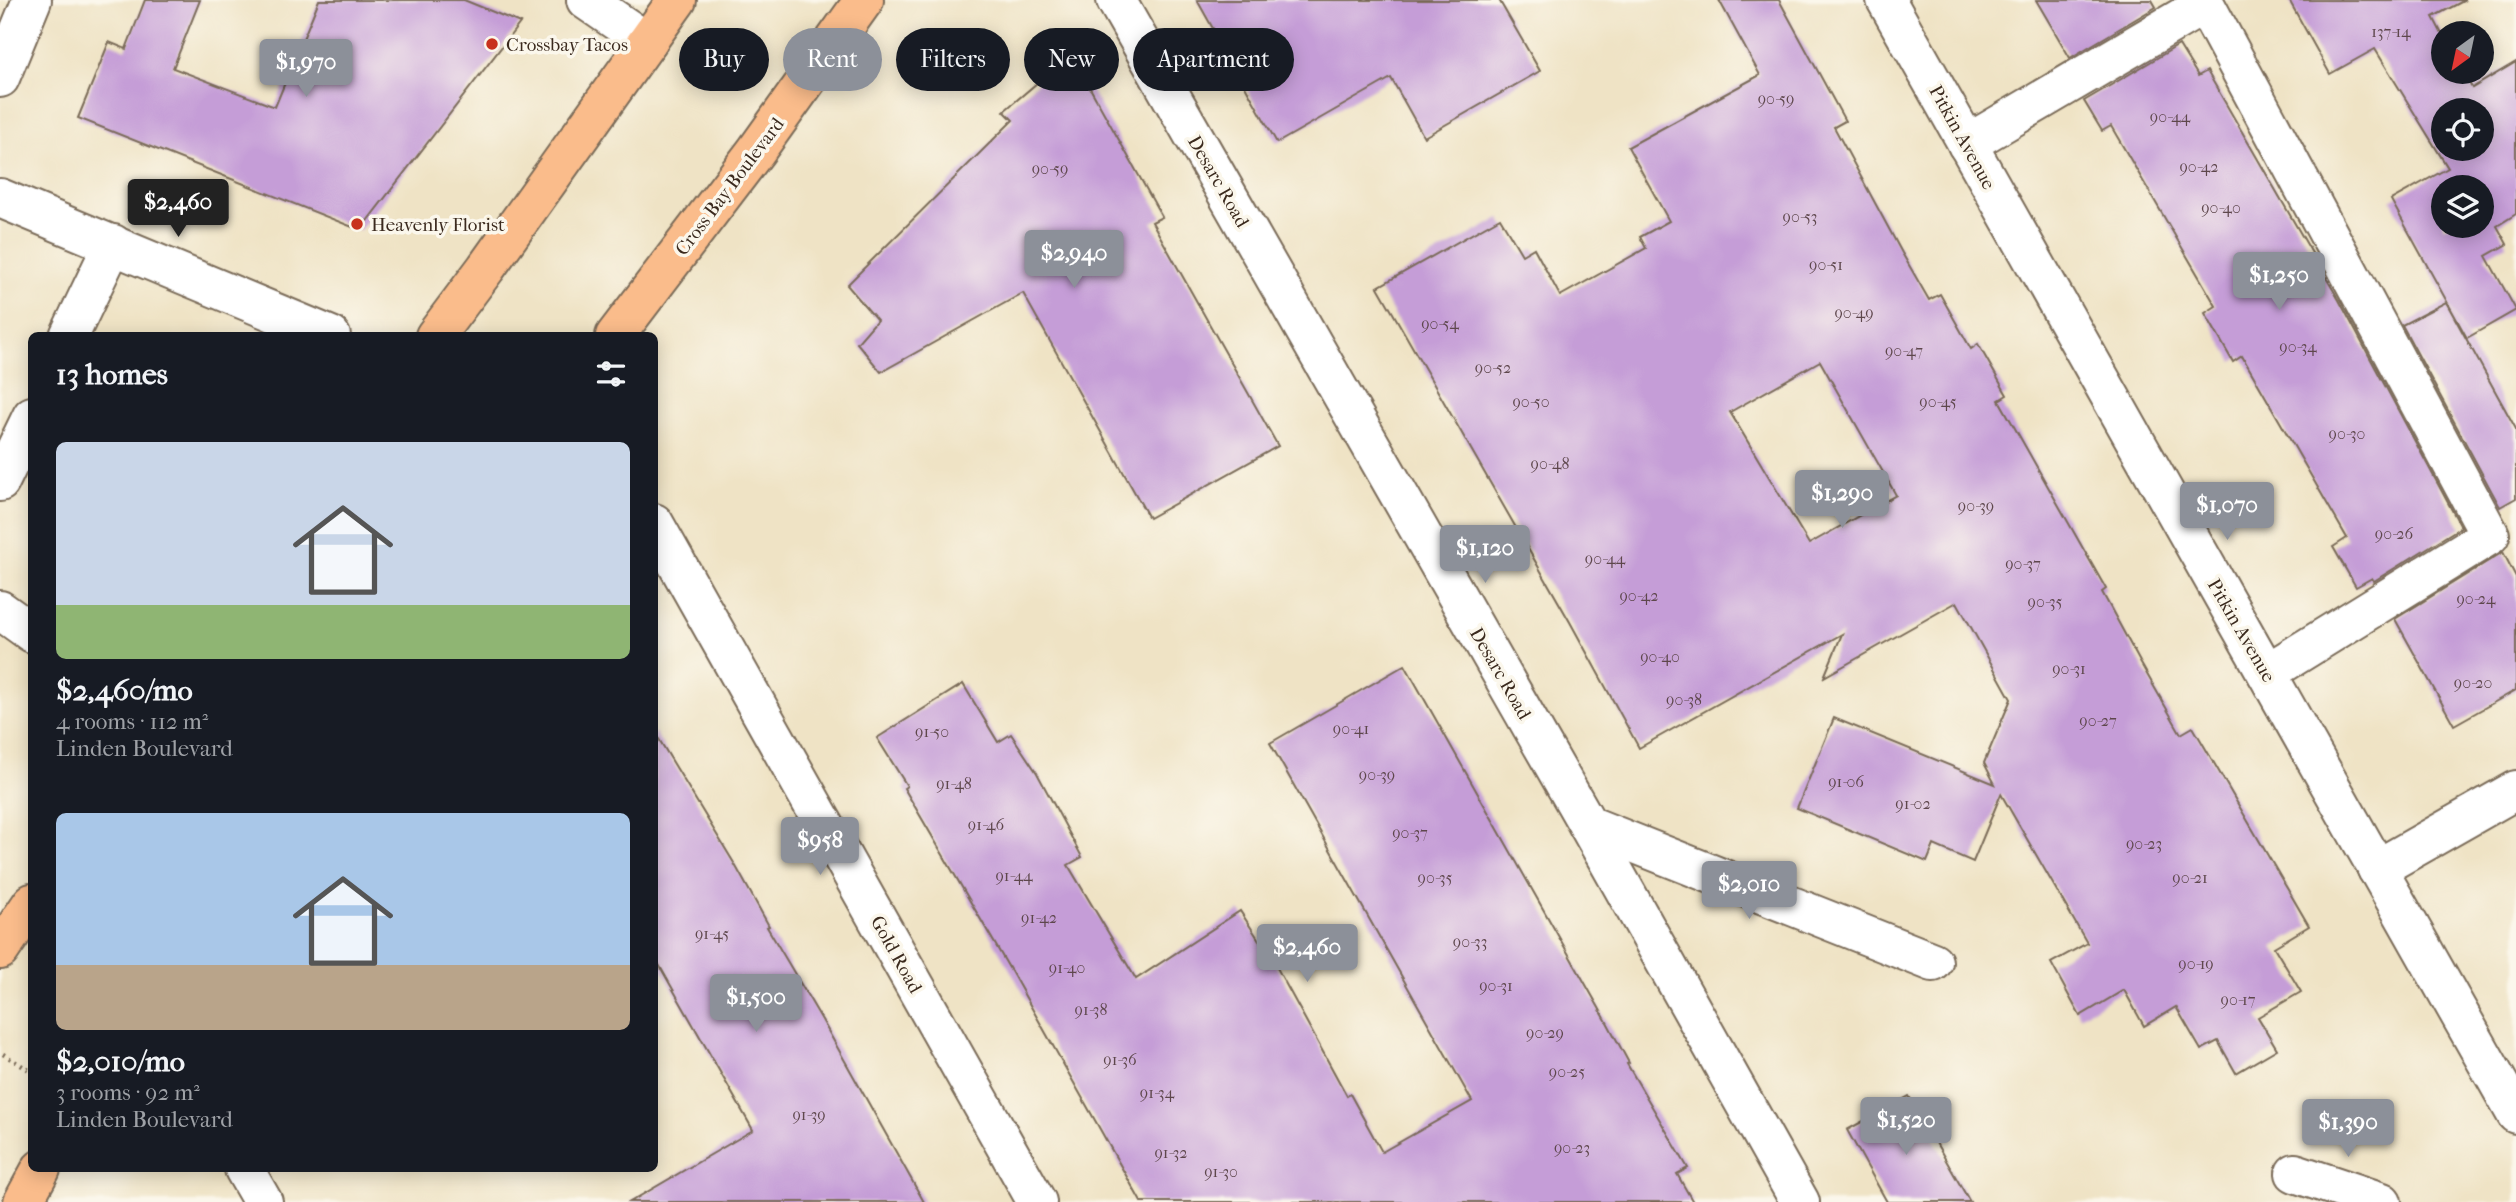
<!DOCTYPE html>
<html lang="en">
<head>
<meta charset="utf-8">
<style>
	:root { --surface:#171b24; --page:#242831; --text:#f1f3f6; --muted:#9ea1a6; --accent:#8c9099 }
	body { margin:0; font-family:"IM FELL French Canon",serif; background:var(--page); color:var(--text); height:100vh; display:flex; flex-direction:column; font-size:26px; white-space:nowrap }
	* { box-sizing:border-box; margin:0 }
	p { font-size:23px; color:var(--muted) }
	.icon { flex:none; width:38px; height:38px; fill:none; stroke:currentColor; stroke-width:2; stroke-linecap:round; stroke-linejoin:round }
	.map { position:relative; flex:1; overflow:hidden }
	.side { position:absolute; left:28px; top:332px; width:630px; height:840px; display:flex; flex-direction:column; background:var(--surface); border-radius:10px; box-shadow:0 4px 18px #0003 }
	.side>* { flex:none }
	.banner { position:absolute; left:679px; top:28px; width:665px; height:63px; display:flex; gap:14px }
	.needle { width:46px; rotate:213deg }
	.controls { position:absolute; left:2431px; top:21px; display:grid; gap:14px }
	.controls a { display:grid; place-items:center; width:63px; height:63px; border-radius:50%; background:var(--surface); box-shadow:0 4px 18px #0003; font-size:35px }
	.price { position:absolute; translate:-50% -60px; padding:0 16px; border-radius:7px; background:var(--accent); color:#fff; font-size:23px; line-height:46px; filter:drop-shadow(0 2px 4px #0008) }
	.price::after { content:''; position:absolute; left:50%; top:42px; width:21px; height:16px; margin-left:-10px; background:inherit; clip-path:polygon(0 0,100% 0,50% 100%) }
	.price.current { background:#222; color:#fff }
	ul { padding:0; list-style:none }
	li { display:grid; align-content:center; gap:14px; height:371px; padding:0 28px }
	li span { display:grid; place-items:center; height:217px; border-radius:10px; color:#555 }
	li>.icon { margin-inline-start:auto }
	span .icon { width:126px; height:126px; fill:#fffc; stroke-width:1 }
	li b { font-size:30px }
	h2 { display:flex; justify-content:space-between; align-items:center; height:84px; padding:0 28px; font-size:30px }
	.chip { padding:0 24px; border-radius:32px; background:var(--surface); box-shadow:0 4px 18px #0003; font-size:24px; line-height:63px }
	.chip.current { background:var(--accent); color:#fff }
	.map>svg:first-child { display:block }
</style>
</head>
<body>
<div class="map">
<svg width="2516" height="1202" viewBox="0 0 2516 1202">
	<rect width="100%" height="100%" fill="#fbf7ec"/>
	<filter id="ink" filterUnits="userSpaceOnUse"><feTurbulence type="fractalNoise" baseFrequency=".0143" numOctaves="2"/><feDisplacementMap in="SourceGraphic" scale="14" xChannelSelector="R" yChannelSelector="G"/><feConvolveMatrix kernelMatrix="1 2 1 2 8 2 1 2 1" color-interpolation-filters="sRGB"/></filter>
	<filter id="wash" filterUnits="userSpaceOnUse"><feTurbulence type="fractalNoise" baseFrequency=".00686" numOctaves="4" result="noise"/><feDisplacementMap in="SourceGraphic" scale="28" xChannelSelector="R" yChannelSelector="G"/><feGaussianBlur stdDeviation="1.57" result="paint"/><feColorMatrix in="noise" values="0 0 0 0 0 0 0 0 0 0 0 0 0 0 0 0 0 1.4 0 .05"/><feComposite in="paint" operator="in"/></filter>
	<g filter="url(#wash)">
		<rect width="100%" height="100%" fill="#efe3c5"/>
		<g id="blocks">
			<!-- building -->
			<g fill="#c59dd7" fill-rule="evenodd">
				<polygon points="145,0 200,0 173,68 275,107 319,0 464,0 520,23 360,230 78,118 109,42 126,49"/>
				<polygon points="1197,0 1499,0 1540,71 1424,137 1391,78 1277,143"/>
				<path d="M 1719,0 L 1779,0 L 1845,121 L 1834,127 L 1902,253 L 1929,300 L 1940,294 L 1971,349 L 1978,344 L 2007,395 L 1999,400 L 2106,589 L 2102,592 L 2140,662 L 2181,734 L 2193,727 L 2309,926 L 2274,947 L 2301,992 L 2258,1017 L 2277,1049 L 2236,1073 L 2218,1041 L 2201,1050 L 2176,1007 L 2144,1026 L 2124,990 L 2080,1016 L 2051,963 L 2087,943 L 2001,794 L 1973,862 L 1934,845 L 1927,862 L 1797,808 L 1834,718 L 1995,784 L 1984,763 L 2011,699 L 1957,602 L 1824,677 L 1842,634 L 1639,748 L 1570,622 L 1378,287 L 1500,218 L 1522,255 L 1534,248 L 1560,296 L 1646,248 L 1640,237 L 1669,221 L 1628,147 L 1760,75 ZM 1820,361 L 1896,495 L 1809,544 L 1730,412 Z"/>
				<polygon points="2036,0 2152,0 2156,7 2070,58"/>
				<path d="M 2289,0 L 2465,0 L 2433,17 L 2443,36 L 2443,72 L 2463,72 L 2472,88 L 2516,62 L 2516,214 L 2497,226 L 2507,244 L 2486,256 L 2516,310 L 2467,338 L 2391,200 L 2448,168 L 2375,49 L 2330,74 ZM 2443,110 L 2482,110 L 2482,149 L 2443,149 ZM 2443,187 L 2482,187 L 2482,226 L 2443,226 Z"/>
				<polygon points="2179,45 2198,76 2207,71 2339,300 2461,527 2374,581 2372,578 2356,587 2333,547 2347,538 2242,356 2233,362 2205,313 2216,306 2111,126 2102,131 2084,101"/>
				<polygon points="1071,54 1162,217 1152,222 1278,446 1149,518 1023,293 881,372 857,343 877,320 847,285 1013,120 1004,111"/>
				<polygon points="2446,302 2516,429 2516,498 2500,507 2402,325"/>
				<polygon points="2503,552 2516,577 2516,690 2454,725 2395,619"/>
				<polygon points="1405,665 1607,1022 1629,1063 1627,1064 1688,1168 1677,1174 1693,1202 1141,1202 1012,973 904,788 907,786 877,738 963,684 998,742 1011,734 1037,773 1082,857 1068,865 1136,979 1240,911 1276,966 1347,1096 1350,1094 1382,1152 1472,1101 1270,743"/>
				<polygon points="654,731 734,863 769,926 767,927 822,1020 924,1202 630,1202 753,1130 654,956"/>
				<polygon points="1909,1096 1970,1202 1887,1202 1847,1130"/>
			</g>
		</g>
	</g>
	<g filter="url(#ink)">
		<use href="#blocks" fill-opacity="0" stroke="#7a6b58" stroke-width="2"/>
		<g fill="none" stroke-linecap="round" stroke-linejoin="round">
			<defs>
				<g id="minor">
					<polyline points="586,0 647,42"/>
					<polyline points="1116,0 1588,825 1800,1202"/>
					<polyline points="1886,0 2516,1114"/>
					<polyline points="0,78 32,0"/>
					<polyline points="1967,144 2205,4 2490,535 2267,673"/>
					<polyline points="0,198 331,336"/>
					<polyline points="69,336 113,244"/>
					<polyline points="0,482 32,416"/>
					<polyline points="654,523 1037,1202"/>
					<polyline points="0,610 32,633"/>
					<polyline points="1588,825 1933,962"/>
					<polyline points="2377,869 2516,790"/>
					<polyline points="244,1169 263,1202"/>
					<polyline points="2295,1173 2382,1202"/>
				</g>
				<g id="major">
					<polyline points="435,336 486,268 677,0"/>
					<polyline points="615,336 756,151 864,0"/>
					<polyline points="0,950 32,903"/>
					<polyline points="23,1202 41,1169"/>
				</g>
			</defs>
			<!-- minor casing -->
			<use href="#minor" stroke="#7a6b58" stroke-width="42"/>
			<!-- major casing -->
			<use href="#major" stroke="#7a6b58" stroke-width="42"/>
			<!-- path -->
			<polyline stroke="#7a6b58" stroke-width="4.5" stroke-dasharray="2 5" stroke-linecap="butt" points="3,1054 29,1070"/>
			<!-- minor -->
			<use href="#minor" stroke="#fff" stroke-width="38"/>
			<!-- major -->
			<use href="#major" stroke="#fabc8b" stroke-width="38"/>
		</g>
	</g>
	<!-- markers -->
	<g fill="#c8321e" stroke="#fbf7ec" stroke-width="2.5">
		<circle cx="492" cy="44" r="7"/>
		<circle cx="357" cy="224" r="7"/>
	</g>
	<g text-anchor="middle" stroke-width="7" stroke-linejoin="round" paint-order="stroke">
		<!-- number labels -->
		<g font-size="16" fill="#5e474c">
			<text x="2391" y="37">137-14</text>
			<text x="1776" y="104">90-59</text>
			<text x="2170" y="122">90-44</text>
			<text x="2199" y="172">90-42</text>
			<text x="1050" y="174">90-59</text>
			<text x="2221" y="213">90-40</text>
			<text x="1800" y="222">90-53</text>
			<text x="1826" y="270">90-51</text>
			<text x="1854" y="318">90-49</text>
			<text x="1440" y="329">90-54</text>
			<text x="2298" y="352">90-34</text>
			<text x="1904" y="356">90-47</text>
			<text x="1493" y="373">90-52</text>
			<text x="1531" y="407">90-50</text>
			<text x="1938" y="407">90-45</text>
			<text x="2347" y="439">90-30</text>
			<text x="1550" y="469">90-48</text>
			<text x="1976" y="511">90-39</text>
			<text x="2394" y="539">90-26</text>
			<text x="1605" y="564">90-44</text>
			<text x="2023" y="569">90-37</text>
			<text x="1639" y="601">90-42</text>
			<text x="2476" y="604">90-24</text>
			<text x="2045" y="607">90-35</text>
			<text x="1660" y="662">90-40</text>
			<text x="2069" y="674">90-31</text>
			<text x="2473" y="688">90-20</text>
			<text x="1684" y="705">90-38</text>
			<text x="2098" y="726">90-27</text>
			<text x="1351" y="734">90-41</text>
			<text x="932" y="737">91-50</text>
			<text x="1377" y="780">90-39</text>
			<text x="1846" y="787">91-06</text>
			<text x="954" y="789">91-48</text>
			<text x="1913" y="809">91-02</text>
			<text x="986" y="830">91-46</text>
			<text x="1410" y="838">90-37</text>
			<text x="2144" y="849">90-23</text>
			<text x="1014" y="881">91-44</text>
			<text x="1435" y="883">90-35</text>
			<text x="2190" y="883">90-21</text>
			<text x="1039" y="923">91-42</text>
			<text x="712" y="939">91-45</text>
			<text x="1470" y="947">90-33</text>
			<text x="2196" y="969">90-19</text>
			<text x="1067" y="973">91-40</text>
			<text x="1496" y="991">90-31</text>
			<text x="2238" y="1005">90-17</text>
			<text x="1091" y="1015">91-38</text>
			<text x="1545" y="1038">90-29</text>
			<text x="1120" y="1065">91-36</text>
			<text x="1567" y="1077">90-25</text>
			<text x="1157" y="1098">91-34</text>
			<text x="809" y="1120">91-39</text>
			<text x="1572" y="1153">90-23</text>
			<text x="1171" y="1158">91-32</text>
			<text x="1221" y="1177">91-30</text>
		</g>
		<!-- poi labels -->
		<g font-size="19" fill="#3b2a1e" stroke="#fbf7ec" text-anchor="start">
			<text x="506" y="51">Crossbay Tacos</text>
			<text x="371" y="231">Heavenly Florist</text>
		</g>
		<!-- street labels -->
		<g font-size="19" fill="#3b2a1e" stroke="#fbf7ec">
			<text transform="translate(1963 137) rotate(61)" y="7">Pitkin Avenue</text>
			<text transform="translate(1219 181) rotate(60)" y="7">Desarc Road</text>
			<text transform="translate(729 186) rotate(-53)" y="7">Cross Bay Boulevard</text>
			<text transform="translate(2242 630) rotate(60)" y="7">Pitkin Avenue</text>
			<text transform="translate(1501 673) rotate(60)" y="7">Desarc Road</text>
			<text transform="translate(897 954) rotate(61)" y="7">Gold Road</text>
		</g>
	</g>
</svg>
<div class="controls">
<a><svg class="needle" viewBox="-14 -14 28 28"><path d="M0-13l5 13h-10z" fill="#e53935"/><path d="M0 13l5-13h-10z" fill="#9ea1a6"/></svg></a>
<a><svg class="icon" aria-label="locate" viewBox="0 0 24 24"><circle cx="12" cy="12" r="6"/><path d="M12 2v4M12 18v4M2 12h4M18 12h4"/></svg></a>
<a><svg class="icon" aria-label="layers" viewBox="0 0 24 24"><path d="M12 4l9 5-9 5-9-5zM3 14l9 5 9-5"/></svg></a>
</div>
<b class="price" style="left:306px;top:99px">$1,970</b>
<b class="price current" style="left:178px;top:239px">$2,460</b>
<b class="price" style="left:1074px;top:290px">$2,940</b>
<b class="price" style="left:2279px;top:312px">$1,250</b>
<b class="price" style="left:1842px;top:530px">$1,290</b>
<b class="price" style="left:2227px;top:542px">$1,070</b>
<b class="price" style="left:1485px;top:585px">$1,120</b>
<b class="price" style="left:820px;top:877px">$958</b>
<b class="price" style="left:1749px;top:921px">$2,010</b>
<b class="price" style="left:1307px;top:984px">$2,460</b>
<b class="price" style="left:756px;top:1034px">$1,500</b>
<b class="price" style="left:1906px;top:1157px">$1,520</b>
<b class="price" style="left:2348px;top:1159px">$1,390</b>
<div class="banner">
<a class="chip">Buy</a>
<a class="chip current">Rent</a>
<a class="chip">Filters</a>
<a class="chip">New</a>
<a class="chip">Apartment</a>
</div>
<section class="side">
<h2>13 homes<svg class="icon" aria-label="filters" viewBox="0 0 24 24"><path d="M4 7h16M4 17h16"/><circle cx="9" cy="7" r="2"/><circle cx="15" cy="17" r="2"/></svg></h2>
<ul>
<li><span style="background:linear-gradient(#c9d6e8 75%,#8fb573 0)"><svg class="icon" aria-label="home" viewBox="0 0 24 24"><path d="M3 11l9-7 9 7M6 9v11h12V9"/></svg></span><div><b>$2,460/mo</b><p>4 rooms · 112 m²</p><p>Linden Boulevard</p></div></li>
<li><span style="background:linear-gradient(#a9c7e8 70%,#b9a48a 0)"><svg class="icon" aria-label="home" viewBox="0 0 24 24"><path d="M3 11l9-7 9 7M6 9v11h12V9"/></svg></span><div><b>$2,010/mo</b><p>3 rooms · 92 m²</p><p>Linden Boulevard</p></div></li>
</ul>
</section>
</div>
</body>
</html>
